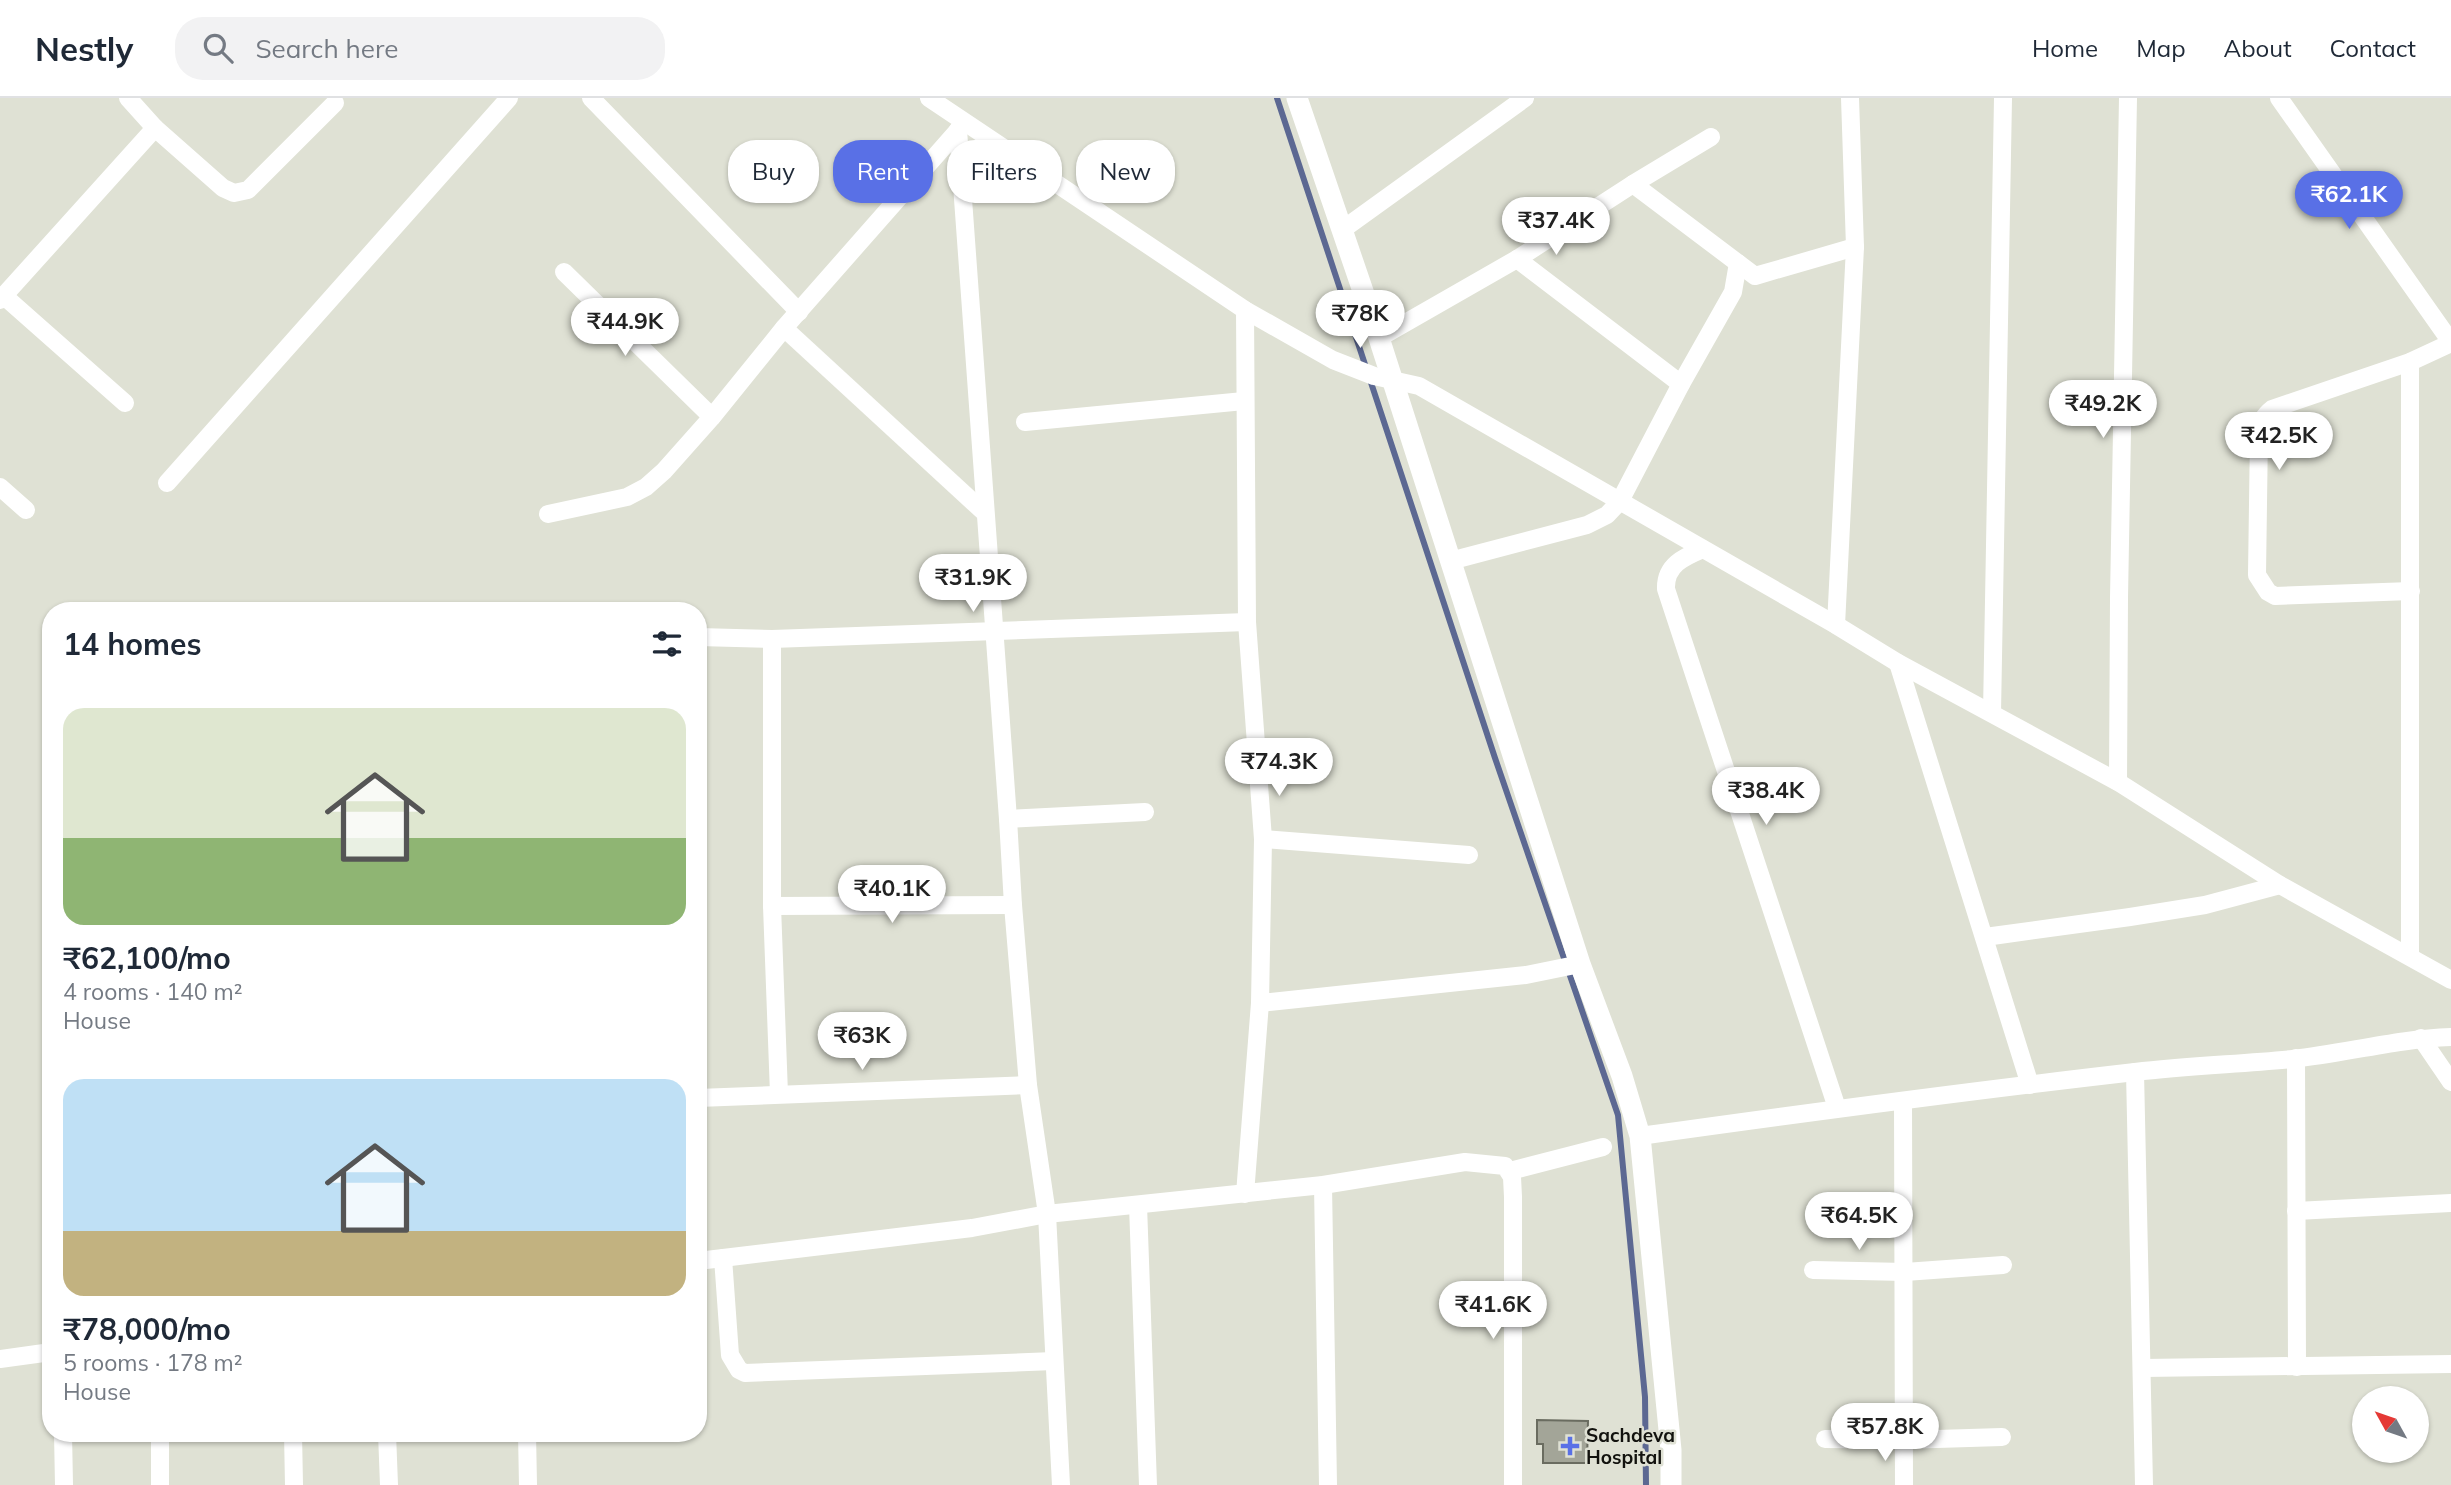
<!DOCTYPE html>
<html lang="en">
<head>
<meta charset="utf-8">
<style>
	:root { --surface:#fff; --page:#f2f2f3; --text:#1f2937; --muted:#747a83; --line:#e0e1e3; --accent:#5970e6 }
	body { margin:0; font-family:Mulish,sans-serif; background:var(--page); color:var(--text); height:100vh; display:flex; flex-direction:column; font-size:26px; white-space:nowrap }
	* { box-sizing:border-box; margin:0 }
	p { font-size:23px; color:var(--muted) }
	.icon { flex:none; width:38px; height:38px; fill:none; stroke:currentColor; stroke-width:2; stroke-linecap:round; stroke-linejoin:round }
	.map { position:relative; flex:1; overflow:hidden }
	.panel { position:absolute; left:42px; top:504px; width:665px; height:840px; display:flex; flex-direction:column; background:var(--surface); border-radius:28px; box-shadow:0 2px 5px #0004 }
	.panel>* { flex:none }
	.banner { position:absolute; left:728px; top:42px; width:665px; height:63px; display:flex; gap:14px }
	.needle { width:46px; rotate:310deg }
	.fabs { position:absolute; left:2352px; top:1288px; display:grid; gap:14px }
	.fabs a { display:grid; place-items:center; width:77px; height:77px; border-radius:50%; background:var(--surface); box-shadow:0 2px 5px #0004; font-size:35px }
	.price { position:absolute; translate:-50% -60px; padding:0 16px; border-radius:24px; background:#fff; color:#222; font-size:23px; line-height:46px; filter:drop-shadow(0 2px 4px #0008) }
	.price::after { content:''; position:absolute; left:50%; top:42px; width:21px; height:16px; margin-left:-10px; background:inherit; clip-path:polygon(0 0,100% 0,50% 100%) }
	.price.selected { background:var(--accent); color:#fff }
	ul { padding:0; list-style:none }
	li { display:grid; align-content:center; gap:14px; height:371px; padding:0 21px }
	li span { display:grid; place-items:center; height:217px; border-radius:21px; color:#555 }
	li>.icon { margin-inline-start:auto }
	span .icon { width:126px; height:126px; fill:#fffc; stroke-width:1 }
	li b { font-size:30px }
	h2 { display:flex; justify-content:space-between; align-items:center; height:84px; padding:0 21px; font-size:30px }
	.chip { padding:0 24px; border-radius:28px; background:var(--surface); box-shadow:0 2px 5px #0004; font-size:24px; line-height:63px }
	.chip.selected { background:var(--accent); color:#fff }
	header { display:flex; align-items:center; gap:42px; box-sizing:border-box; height:98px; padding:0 35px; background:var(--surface); border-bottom:2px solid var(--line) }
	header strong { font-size:33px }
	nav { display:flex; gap:38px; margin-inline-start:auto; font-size:24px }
	.search { width:490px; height:63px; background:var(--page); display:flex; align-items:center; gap:18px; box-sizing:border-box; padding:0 24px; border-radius:28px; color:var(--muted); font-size:26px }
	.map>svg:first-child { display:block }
</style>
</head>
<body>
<header>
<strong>Nestly</strong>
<div class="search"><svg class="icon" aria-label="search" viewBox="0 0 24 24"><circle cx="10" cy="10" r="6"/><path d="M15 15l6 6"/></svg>Search here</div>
<nav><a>Home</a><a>Map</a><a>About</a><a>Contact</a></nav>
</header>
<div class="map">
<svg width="2451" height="1387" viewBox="0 0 2451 1387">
	<rect width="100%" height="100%" fill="#dfe1d4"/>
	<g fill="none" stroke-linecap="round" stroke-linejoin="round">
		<!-- stream -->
		<polyline stroke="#5c6892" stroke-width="6" points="1277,0 1495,660 1618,1017 1645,1299 1646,1387"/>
	</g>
	<!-- building -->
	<polygon fill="#a3a598" stroke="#6a6c60" stroke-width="2" points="1537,1322 1588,1323 1587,1365 1543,1365 1543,1346 1537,1346"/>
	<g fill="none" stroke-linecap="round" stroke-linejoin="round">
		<!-- minor -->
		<g stroke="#fff" stroke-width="18">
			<polyline points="128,0 155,30 223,90 234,95 248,92 335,5"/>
			<polyline points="591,0 799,214"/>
			<polyline points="929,0 1245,212 1333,262 1374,278 1419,288 1836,527 1898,565 2118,684 2280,787 2451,882"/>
			<polyline points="2279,0 2451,244"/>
			<polyline points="958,32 1008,721 1013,807 1028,987 1047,1116 1061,1387"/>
			<polyline points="1633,86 1755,178 1855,149"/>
			<polyline points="1342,132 1525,0"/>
			<polyline points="1517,161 1681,286"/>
			<polyline points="564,174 712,319"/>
			<polyline points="4,198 125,305"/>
			<polyline points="0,202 155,30"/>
			<polyline points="1245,212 1247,524 1263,741 1260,905 1245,1096"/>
			<polyline points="784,230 985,415"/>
			<polyline points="1379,240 1517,161 1633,86 1711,39"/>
			<polyline points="1025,324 1244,303"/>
			<polyline points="167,385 509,0"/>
			<polyline points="0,389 26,412"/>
			<polyline points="548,416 627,399 646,389 664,373 712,319 784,230 961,29"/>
			<path d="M 1703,451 C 1684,459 1665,467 1666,491 L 1837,1010"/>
			<polyline points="1450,463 1587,427 1607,417 1620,403 1681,286 1733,194 1738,165"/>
			<path d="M 2411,493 L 2275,498 L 2268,494 L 2257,477 L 2259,335 C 2261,324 2263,318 2272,311 L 2410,264 L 2451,245"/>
			<polyline points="1836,527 1855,149 1850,0"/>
			<polyline points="698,539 772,541 1247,524"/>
			<polyline points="772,541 772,808 779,996"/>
			<polyline points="1898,565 2030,987"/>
			<polyline points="1992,615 2003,0"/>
			<polyline points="2118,684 2119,500 2128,0"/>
			<polyline points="1008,721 1145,714"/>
			<polyline points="1263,741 1469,757"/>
			<polyline points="772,808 1013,807"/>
			<polyline points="1985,839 2130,819 2205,807 2280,787"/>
			<polyline points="2410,857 2410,264"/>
			<polyline points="1260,905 1526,877 1580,866"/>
			<polyline points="2421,940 2451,984"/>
			<polyline points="2296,960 2297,1269"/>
			<polyline points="2135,974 2144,1387"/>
			<polyline points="698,1000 1028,987"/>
			<polyline points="1903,1004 1904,1387"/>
			<path d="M 1640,1038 C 1804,1015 1969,993 2135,974 C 2187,968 2240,966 2293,961 C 2346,955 2398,941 2451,939"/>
			<polyline points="1510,1073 1603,1049"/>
			<polyline points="1323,1087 1328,1387"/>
			<polyline points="1138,1107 1148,1387"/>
			<polyline points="2296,1113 2451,1105"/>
			<polyline points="723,1160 730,1257 739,1272 745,1275 1054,1263"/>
			<polyline points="698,1163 972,1130 1047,1116 1323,1087 1465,1064 1505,1068 1512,1079 1513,1099 1513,1387"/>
			<polyline points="1813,1172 1905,1174 2003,1167"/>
			<polyline points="0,1261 51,1254"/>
			<polyline points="2143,1270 2451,1266"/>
			<polyline points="63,1335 64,1387"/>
			<polyline points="293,1335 294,1387"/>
			<polyline points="387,1335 389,1387"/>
			<polyline points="527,1335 528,1387"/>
			<polyline points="1825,1341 1904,1342 2002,1339"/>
			<polyline points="160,1387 160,1335"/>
		</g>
		<!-- tertiary -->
		<polyline stroke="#fff" stroke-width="21" points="1297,0 1379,240 1580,866 1622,978 1640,1038 1671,1352 1671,1387"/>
	</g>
	<!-- markers -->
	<path fill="#5970e6" stroke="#dfe1d4" stroke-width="2.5" d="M1566.5 1337.5h7v7h7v7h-7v7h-7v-7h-7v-7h7z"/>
	<g text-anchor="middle" stroke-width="5" stroke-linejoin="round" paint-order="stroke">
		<!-- poi labels -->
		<g font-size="19" font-weight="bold" fill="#12120e" stroke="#dfe1d4" text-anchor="start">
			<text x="1586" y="1344">Sachdeva<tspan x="1586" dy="22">Hospital</tspan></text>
		</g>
	</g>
</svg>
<div class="fabs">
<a><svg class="needle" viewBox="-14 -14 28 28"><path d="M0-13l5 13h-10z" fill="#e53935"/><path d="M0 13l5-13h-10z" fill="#747a83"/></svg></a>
</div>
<b class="price selected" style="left:2349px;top:133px">₹62.1K</b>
<b class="price" style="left:1556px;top:159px">₹37.4K</b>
<b class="price" style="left:1360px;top:252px">₹78K</b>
<b class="price" style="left:625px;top:260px">₹44.9K</b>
<b class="price" style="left:2103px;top:342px">₹49.2K</b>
<b class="price" style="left:2279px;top:374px">₹42.5K</b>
<b class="price" style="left:973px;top:516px">₹31.9K</b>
<b class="price" style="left:1279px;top:700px">₹74.3K</b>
<b class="price" style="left:1766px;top:729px">₹38.4K</b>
<b class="price" style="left:892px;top:827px">₹40.1K</b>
<b class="price" style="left:862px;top:974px">₹63K</b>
<b class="price" style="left:1859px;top:1154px">₹64.5K</b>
<b class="price" style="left:1493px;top:1243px">₹41.6K</b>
<b class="price" style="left:1885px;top:1365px">₹57.8K</b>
<div class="banner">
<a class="chip">Buy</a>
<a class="chip selected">Rent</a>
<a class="chip">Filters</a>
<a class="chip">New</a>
</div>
<section class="panel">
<h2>14 homes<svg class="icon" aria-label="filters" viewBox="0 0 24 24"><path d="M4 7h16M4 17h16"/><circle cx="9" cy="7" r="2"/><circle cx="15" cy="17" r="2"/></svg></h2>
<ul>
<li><span style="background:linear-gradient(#dfe7d0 60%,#8fb573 0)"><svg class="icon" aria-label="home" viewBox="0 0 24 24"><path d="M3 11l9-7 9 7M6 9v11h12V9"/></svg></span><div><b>₹62,100/mo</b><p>4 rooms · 140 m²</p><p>House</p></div></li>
<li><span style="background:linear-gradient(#bfe0f5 70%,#c2b280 0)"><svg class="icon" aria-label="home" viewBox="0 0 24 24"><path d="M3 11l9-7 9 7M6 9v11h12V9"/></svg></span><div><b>₹78,000/mo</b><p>5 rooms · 178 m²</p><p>House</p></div></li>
</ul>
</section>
</div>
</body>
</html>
